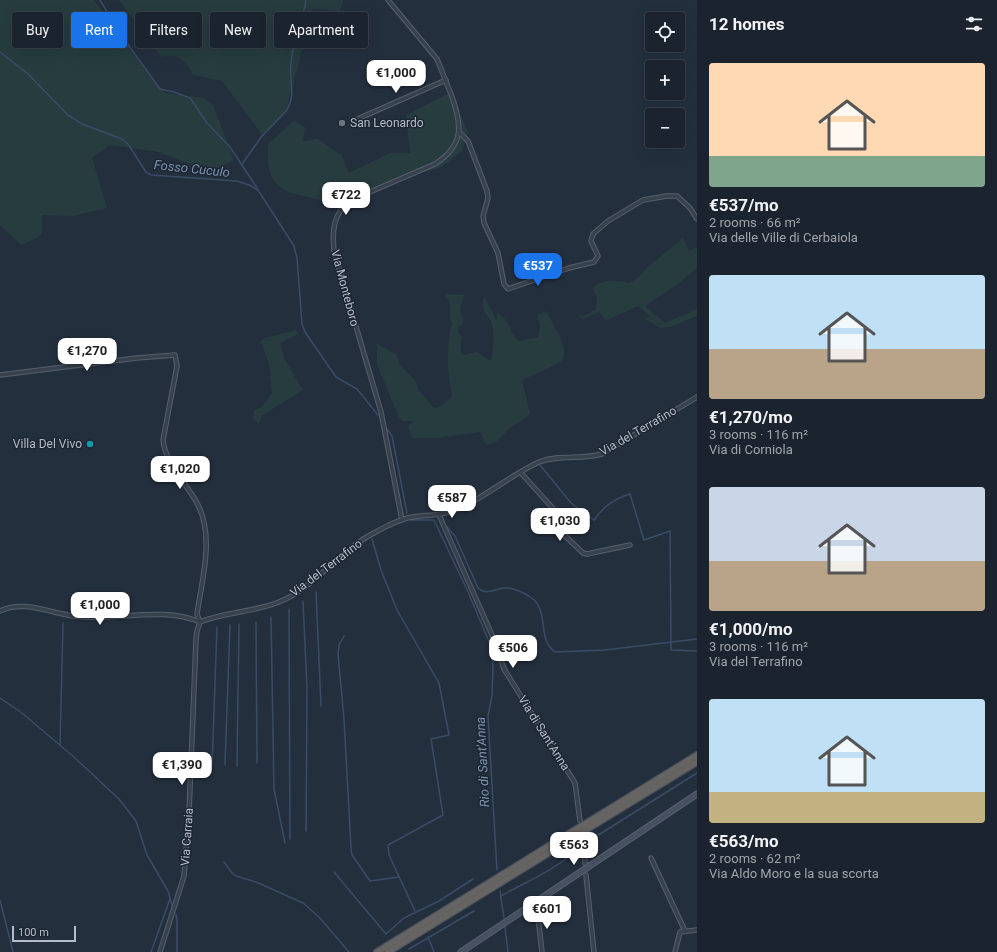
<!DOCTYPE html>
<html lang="en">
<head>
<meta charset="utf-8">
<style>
	:root { --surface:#1b232e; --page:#282f3a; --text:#f1f3f6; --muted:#a0a4aa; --line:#39404a; --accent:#1a73e8 }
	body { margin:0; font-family:Roboto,sans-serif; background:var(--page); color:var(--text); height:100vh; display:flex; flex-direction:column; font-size:15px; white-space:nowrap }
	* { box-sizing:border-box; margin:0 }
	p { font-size:13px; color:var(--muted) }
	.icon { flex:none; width:22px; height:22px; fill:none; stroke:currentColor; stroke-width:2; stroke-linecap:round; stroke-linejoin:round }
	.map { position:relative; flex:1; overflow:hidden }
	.side { display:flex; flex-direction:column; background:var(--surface); width:300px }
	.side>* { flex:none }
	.top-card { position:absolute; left:12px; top:12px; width:380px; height:36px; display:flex; gap:8px }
	.tools { position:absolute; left:645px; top:12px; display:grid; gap:8px }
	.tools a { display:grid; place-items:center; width:40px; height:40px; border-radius:4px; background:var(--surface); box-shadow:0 4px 16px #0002,0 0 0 1px var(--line); font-size:20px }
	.scale { position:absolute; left:12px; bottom:10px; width:64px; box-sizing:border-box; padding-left:4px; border:2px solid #b4bcc9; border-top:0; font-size:11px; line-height:14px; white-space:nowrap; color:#b4bcc9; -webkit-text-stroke:3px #1d2633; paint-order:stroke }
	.price { position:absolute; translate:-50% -34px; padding:0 9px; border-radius:8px; background:#fff; color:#222; font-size:13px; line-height:26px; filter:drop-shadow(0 1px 2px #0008) }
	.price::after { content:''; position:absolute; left:50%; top:24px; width:12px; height:9px; margin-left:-6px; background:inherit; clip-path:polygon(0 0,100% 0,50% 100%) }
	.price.current { background:var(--accent); color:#fff }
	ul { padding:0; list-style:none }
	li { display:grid; align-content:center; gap:8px; height:212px; padding:0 12px }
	li span { display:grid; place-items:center; height:124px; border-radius:4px; color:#555 }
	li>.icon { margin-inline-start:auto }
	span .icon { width:72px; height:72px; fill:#fffc; stroke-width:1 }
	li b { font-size:17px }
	h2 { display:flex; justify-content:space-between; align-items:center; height:48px; padding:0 12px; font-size:17px }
	.chip { padding:0 14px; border-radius:4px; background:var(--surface); box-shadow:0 4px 16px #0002,0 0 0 1px var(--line); font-size:14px; line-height:36px }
	.chip.current { background:var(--accent); color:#fff }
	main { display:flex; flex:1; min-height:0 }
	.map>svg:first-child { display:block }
</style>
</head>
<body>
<main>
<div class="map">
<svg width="697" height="952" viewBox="0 0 697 952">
	<rect width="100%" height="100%" fill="#242f3e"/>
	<!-- green -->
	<g fill="#263c3f">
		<path d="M 0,0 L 94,0 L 148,74 L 165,93 L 204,98 L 213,105 L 234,160 L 211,172 L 158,152 L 110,145 L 92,158 L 107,208 L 74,216 L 42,215 C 43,240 44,234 21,245 L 0,225 Z"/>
		<path d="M 119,0 L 343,0 L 340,11 L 313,9 L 285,114 L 263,136 L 222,81 L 193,75 C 184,58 180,54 161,57 Z"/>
		<path d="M 451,92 L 468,132 L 462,151 L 440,168 L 424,172 L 348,199 L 340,205 L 288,192 C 266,180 268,166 268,144 L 294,121 L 305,127 L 303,141 L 318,139 L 341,155 L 349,173 L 390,153 L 410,153 L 406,115 Z"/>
		<path d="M 683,238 L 689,251 L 697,247 L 697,268 L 679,283 L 645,306 L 665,323 L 697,309 L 697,316 L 670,327 L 661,328 L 644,319 L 650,316 L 638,306 L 605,321 L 600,312 L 583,319 L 577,315 L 583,316 L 596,310 L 597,298 L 593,289 C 597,279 621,280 629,283 L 638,278 L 648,267 Z"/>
		<path d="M 444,294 L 465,295 C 462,300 460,309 461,314 C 463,321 465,323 458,328 L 458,332 L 463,338 L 461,339 L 461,352 L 463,355 L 477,352 L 491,361 C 493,354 495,331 492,325 C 488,312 479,313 484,296 L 497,321 L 497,313 C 513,322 507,332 519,341 L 538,337 L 540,326 L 537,315 L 546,311 C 551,321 572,352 561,361 C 550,369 534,374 522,380 L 530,414 C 524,420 516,423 509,429 C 501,436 498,444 486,445 L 480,432 L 437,438 L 412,438 L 408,426 L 413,421 L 402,421 L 399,417 L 377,365 L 377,344 L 396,354 L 400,365 L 415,380 L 418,389 L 434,408 C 441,407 447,402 452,396 C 447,371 446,348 452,324 C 447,312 455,304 444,294 Z"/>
		<polygon points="296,330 298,334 280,343 284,358 303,390 263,415 258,424 253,418 254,410 262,407 272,393 269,364 262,344 259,343 265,338"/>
	</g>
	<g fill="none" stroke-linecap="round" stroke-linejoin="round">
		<!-- stream -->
		<g stroke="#394c67" stroke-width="1.5">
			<polyline points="100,0 119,32 160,89 174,92 190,98 207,123 230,147 257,188"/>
			<polyline points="0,52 28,74 68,115 82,124 122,139 128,144 146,172 151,175 237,181 249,185 258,190 294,246 297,258 302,324 305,332 336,377 357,389 378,415"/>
			<path d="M 242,164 L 262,136 L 287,110 C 297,92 288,82 291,63 C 292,51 294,40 297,29 C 300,19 305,11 306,0"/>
			<polyline points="387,429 392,436 407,513"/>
			<path d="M 540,465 L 571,503 L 594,520 C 604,506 614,499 630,494 L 644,540 L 670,531 L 671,650 L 697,651"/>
			<polyline points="411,520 434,520 468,592 491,646 493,665 492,696 488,716 497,870"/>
			<path d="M 447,527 L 455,536 L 478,588 C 487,596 494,589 504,588 C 512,587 527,594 533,599 C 549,613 537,639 555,652 L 605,650 L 697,639"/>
			<polyline points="372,539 381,570 397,610 439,683 449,735 431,739 443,815 388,845 389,855 415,911"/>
			<polyline points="316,592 321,706"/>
			<polyline points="303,601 307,688 306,831"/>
			<polyline points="289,609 290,839"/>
			<polyline points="271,617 274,789 285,843"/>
			<polyline points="256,622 257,763"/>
			<polyline points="344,636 339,645 338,654 344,719 351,848 352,855 370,881 399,877"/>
			<polyline points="0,698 22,713 75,758 119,799 136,821 147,855 168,891 172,905"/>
			<polyline points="60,745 63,623"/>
			<polyline points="225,765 230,625"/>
			<polyline points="212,766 217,627"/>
			<polyline points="237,766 239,624"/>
			<polyline points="224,862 232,873 236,876 256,882 303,903 319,917 349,952"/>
			<polyline points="334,872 386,934 404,918 439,901 473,879"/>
			<polyline points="500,891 504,918"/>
			<path d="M 501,896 C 523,883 548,874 568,857 C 576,850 580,842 592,839 L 697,773"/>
			<polyline points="0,900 13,952"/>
			<polyline points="176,915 177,920 177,952"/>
			<polyline points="505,927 508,952"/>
			<polyline points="428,937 434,952"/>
			<polyline points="409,949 474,911"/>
			<polyline points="151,952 170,899"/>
		</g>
		<defs>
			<g id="minor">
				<path d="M 388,0 L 437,59 C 442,71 446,82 451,94 C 462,124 465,145 435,164 L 349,201 C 333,215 332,231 334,251 L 381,412 L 402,520"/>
				<polyline points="353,121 446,80"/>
				<polyline points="459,132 468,141 487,191 488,198 483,216 484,223 498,253 504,284 508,289 569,268 594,262 598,256 591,241 593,234 608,221 643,200 667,196 677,196 690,208 697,219"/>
				<path d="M 0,375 L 137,358 L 175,355 L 177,366 L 163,440 C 166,465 185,481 197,503 C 215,536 202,579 197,614 L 200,622"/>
				<polyline points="521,473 558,514 562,533 583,553 587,554 630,545"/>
				<polyline points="439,515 492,635 504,669 575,783 580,821"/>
				<path d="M 0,611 C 20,601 43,610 63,614 C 108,625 157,604 200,622 C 225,612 254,612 279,602 C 315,588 338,552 372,534 C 385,527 399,519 413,517 C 426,515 437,516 449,512 C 482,501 508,476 539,462 C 559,454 582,460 602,454 L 697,397"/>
				<polyline points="583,837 585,863"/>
				<polyline points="651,858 685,931"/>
				<polyline points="586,875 594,952"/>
				<polyline points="537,909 542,952"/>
				<polyline points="160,952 184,876 189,813 196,640 197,631 200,622"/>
				<polyline points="675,952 680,932 697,930"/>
			</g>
			<polyline id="secondary" points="461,952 697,794"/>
			<g id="trunk">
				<polyline points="595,818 697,755"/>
				<polyline points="597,823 697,762"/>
				<polyline points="377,952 565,836"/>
				<polyline points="388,952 568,841"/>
			</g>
		</defs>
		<!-- minor casing -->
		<use href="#minor" stroke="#565f6c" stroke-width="5.5"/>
		<!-- secondary casing -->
		<use href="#secondary" stroke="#565f6c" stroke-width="7"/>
		<!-- trunk casing -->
		<use href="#trunk" stroke="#434c59" stroke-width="8"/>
		<!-- minor -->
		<use href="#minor" stroke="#38414e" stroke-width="3.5"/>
		<!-- secondary -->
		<use href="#secondary" stroke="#465061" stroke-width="5"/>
		<!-- trunk -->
		<use href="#trunk" stroke="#656462" stroke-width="6"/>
		<defs>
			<g id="trunk-bridge">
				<polyline points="565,836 595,818"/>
				<polyline points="568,841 597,823"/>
			</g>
		</defs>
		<!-- trunk-bridge casing -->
		<use href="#trunk-bridge" stroke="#434c59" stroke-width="8" stroke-linecap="butt"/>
		<!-- trunk-bridge -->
		<use href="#trunk-bridge" stroke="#656462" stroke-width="6"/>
	</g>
	<!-- markers -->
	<circle fill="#6b7280" stroke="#1d2633" stroke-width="1.5" cx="342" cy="123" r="4"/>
	<circle fill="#0f9aa8" stroke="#1d2633" stroke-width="1.5" cx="90" cy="444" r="4"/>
	<g text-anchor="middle" stroke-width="3" stroke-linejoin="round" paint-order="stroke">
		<!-- poi labels -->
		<g font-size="12" fill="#b4bcc9" stroke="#1d2633" text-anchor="start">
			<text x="350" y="127">San Leonardo</text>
			<text x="82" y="448" text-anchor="end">Villa Del Vivo</text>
		</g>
		<!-- street labels -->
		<g font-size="12" fill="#b4bcc9" stroke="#1d2633">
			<text transform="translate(345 288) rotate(75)" y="4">Via Monteboro</text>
			<text transform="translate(638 431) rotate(-30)" y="4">Via del Terrafino</text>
			<text transform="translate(326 568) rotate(-37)" y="4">Via del Terrafino</text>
			<text transform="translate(544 733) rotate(58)" y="4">Via di Sant'Anna</text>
			<text transform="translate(187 837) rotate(-86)" y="4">Via Carraia</text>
		</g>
		<!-- water labels -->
		<g font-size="13" font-style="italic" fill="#7c92b1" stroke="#1d2633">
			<text transform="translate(192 168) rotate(6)" y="5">Fosso Cuculo</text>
			<text transform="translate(482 762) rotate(-93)" y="5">Rio di Sant'Anna</text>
		</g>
	</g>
</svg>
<div class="tools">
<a><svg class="icon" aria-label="locate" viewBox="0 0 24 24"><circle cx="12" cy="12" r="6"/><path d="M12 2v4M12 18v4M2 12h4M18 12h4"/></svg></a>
<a>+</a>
<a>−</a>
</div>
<div class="scale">100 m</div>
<b class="price" style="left:396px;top:94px">€1,000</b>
<b class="price" style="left:346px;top:216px">€722</b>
<b class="price current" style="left:538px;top:287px">€537</b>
<b class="price" style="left:87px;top:372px">€1,270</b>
<b class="price" style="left:180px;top:490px">€1,020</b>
<b class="price" style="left:452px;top:519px">€587</b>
<b class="price" style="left:560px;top:542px">€1,030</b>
<b class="price" style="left:100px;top:626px">€1,000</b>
<b class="price" style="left:513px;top:669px">€506</b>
<b class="price" style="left:182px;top:786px">€1,390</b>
<b class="price" style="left:574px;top:866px">€563</b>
<b class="price" style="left:547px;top:930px">€601</b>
<div class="top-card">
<a class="chip">Buy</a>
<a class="chip current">Rent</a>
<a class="chip">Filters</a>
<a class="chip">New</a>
<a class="chip">Apartment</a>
</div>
</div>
<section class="side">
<h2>12 homes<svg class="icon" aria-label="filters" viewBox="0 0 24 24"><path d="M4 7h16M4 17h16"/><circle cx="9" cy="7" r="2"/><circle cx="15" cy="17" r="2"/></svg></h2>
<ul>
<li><span style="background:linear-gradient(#ffd9b3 75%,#7fa58c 0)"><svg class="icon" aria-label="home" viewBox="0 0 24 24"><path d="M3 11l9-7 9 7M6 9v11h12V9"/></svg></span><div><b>€537/mo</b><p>2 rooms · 66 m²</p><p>Via delle Ville di Cerbaiola</p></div></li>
<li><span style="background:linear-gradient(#bfe0f5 60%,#b9a48a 0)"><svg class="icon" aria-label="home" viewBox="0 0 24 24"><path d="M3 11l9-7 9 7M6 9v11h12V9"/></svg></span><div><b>€1,270/mo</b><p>3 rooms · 116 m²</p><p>Via di Corniola</p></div></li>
<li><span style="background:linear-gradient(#c9d6e8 60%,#b9a48a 0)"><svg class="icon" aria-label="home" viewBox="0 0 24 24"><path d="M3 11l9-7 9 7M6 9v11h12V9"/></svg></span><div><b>€1,000/mo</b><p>3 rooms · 116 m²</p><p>Via del Terrafino</p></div></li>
<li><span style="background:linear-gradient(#bfe0f5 75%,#c2b280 0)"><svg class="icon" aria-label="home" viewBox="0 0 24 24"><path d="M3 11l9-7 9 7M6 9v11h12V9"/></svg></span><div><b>€563/mo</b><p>2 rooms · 62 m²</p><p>Via Aldo Moro e la sua scorta</p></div></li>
</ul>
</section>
</main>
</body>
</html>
